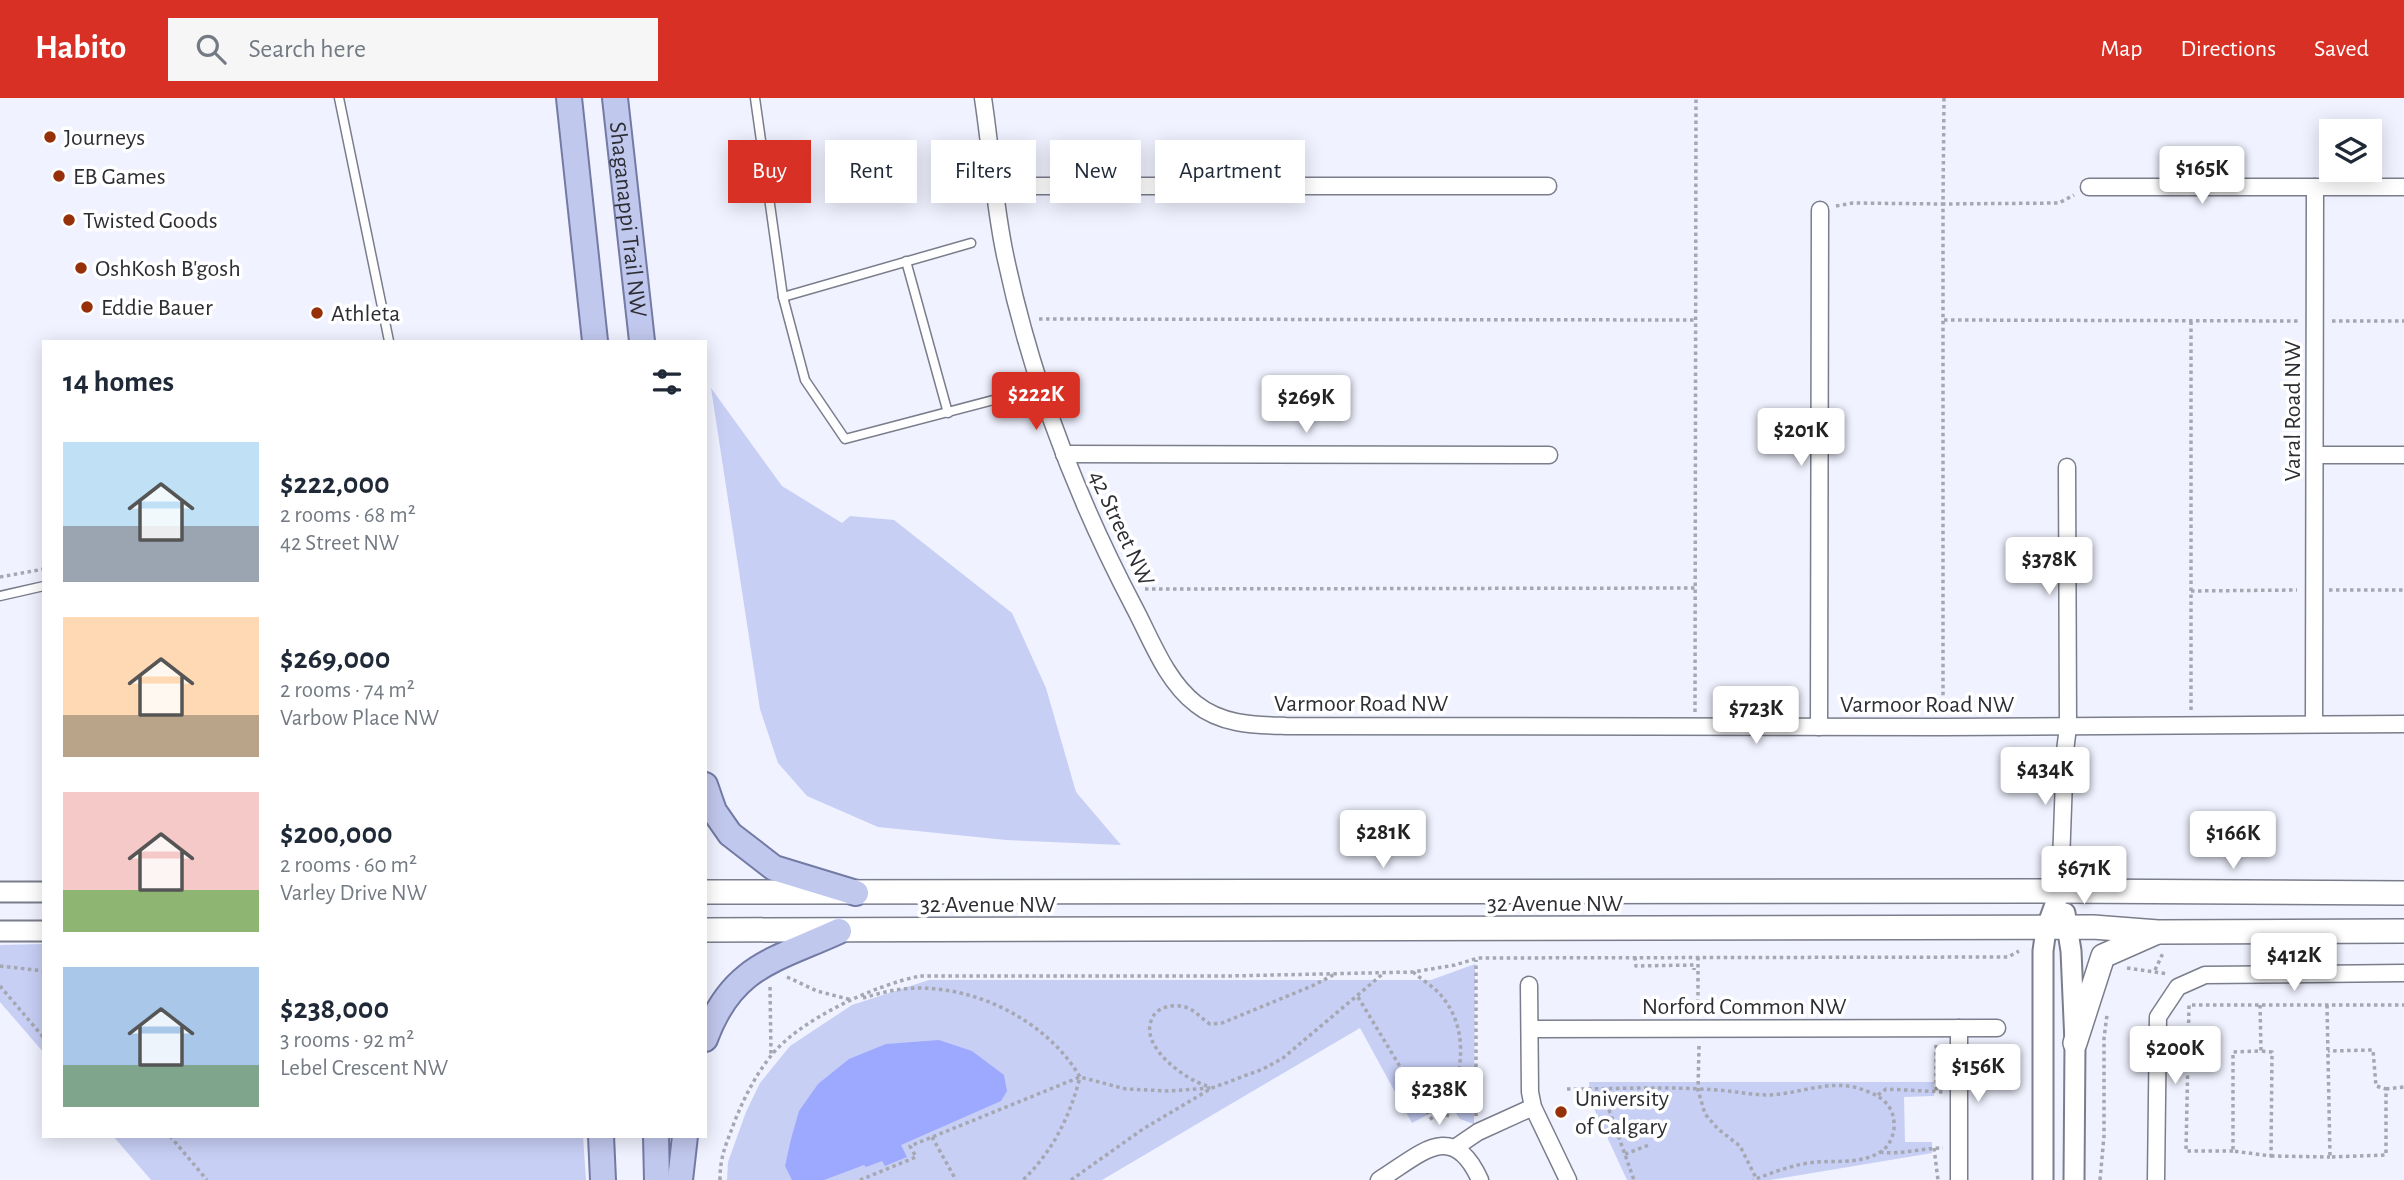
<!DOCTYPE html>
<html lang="en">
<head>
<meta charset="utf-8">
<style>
	:root { --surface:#fff; --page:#f6f6f7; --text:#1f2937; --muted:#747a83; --accent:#d93025 }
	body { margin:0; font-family:"Alegreya Sans",sans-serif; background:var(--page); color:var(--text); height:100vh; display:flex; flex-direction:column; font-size:26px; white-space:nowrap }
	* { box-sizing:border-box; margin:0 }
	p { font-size:23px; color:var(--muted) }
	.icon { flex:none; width:38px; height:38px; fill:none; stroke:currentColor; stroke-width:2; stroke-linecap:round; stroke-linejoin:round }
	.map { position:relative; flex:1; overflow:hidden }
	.drawer { position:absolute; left:42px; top:242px; width:665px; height:798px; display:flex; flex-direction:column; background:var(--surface); border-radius:0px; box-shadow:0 4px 18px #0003 }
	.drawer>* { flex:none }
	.hud { position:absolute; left:728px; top:42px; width:665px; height:63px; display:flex; gap:14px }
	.buttons { position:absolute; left:2319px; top:21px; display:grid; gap:14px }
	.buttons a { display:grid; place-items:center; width:63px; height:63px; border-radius:0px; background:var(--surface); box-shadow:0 4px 18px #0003; font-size:35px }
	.price { position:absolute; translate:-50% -60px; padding:0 16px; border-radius:7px; background:#fff; color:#222; font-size:23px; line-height:46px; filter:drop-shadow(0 2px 4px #0008) }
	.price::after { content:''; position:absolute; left:50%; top:42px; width:21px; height:16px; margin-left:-10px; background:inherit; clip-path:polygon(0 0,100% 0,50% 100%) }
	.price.selected { background:var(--accent); color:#fff }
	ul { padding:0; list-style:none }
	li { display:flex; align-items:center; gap:21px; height:175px; padding:0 21px }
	li span { display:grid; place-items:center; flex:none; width:196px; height:140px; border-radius:0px; color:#555 }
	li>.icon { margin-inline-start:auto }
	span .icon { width:84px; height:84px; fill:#fffc; stroke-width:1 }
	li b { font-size:30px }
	h2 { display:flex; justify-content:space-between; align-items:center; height:84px; padding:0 21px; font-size:30px }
	.chip { padding:0 24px; border-radius:0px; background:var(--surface); box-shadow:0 4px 18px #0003; font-size:24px; line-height:63px }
	.chip.selected { background:var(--accent); color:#fff }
	header { display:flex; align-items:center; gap:42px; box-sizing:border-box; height:98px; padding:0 35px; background:var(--accent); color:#fff }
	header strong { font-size:33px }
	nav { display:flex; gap:38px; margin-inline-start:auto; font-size:24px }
	.search { width:490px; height:63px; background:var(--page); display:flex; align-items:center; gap:18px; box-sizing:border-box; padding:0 24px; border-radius:0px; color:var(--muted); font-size:26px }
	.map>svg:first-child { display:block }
</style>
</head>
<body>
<header>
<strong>Habito</strong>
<div class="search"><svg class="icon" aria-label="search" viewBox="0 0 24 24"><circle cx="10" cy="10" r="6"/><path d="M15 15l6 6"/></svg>Search here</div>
<nav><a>Map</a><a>Directions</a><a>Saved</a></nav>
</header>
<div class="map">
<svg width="2404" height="1082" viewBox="0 0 2404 1082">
	<rect width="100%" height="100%" fill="#f0f2ff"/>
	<!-- green -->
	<g fill="#c7cff5">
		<polygon points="711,290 782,388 842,425 850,418 894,422 1012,515 1046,590 1076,694 1121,747 1006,742 878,729 807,698 778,665 760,611"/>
		<polygon points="44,846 44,955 0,904 0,847"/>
		<polygon points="1475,866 1474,1026 1460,1021 1449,1005 1412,1025 1360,930 1102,1082 727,1082 728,1064 746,1014 760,985 790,948 852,907 929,882 1431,882"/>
		<polygon points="1589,984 1934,984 1934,998 1904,999 1905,1044 1932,1044 1932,1055 1770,1082 1627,1082 1590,1002"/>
		<polygon points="113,1038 583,1038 586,1082 151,1082"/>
	</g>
	<!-- water -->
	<polygon fill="#9ca9fe" points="939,942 972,953 1004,977 1007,993 1001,1003 901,1047 907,1059 885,1068 882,1063 866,1069 864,1067 824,1082 792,1082 785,1068 791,1041 799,1013 818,986 849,961 886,946"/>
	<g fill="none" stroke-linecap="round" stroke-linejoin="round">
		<defs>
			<g id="service">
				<polyline points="339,0 389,243"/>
				<polyline points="755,0 783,199 805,282 845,341 1039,290"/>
				<polyline points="906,163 948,315"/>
				<polyline points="783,199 971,145"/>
				<polyline points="0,498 44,488"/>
			</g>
			<g id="minor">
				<path d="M 983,0 C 991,52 994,105 1005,157 C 1031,280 1075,397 1134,509 C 1151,541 1166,583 1196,606 C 1222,627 1255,627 1286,628 L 1943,629 L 2404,626"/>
				<polyline points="993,88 1548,88"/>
				<polyline points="2089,89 2315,89"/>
				<polyline points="1064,356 1549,357"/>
				<polyline points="2315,357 2404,357"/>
				<polyline points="2314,626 2315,89 2404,89"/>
				<polyline points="1819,629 1820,112"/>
				<polyline points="2060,793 2065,653 2068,629 2067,369"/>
				<polyline points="1529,887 1530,994 1533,1009 1568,1082"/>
				<polyline points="1959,930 1959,1082"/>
				<polyline points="1530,931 1997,930"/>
				<polyline points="1456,1049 1478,1034 1533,1009"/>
				<path d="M 1379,1082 C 1420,1057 1452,1020 1480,1082"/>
				<polyline points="2156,1082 2158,919 2178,889 2205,877 2404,875"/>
			</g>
			<g id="tertiary">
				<polyline points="0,794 44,794"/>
				<polyline points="2065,815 2071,853 2075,945 2074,1082"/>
				<polyline points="0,833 44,833"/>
				<polyline points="2043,1082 2043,853 2046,831 2060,793"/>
			</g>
			<g id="secondary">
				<polyline points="705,794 2060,793 2404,795"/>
				<polyline points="705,832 2093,829 2158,834 2404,833"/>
				<polyline points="2075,945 2103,858 2155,835"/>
			</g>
			<g id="primary">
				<polyline points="569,0 595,243"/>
				<path id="s1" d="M 615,0 L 642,243"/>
				<polyline points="705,687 714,713 730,736 774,770 856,795"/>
				<path d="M 705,941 C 732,867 776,862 839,833"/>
				<polyline points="601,1038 603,1082"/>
				<polyline points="656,1038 657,1082"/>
				<polyline points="680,1082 685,1038"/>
			</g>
		</defs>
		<!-- service casing -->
		<use href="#service" stroke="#7a7d8b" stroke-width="11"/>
		<!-- minor casing -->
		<use href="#minor" stroke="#7a7d8b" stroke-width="19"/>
		<!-- tertiary casing -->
		<use href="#tertiary" stroke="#7a7d8b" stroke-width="23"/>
		<!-- secondary casing -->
		<use href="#secondary" stroke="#7a7d8b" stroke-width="26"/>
		<!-- primary casing -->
		<use href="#primary" stroke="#737aa4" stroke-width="28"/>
		<!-- path -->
		<g stroke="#a5a7b1" stroke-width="3.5" stroke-dasharray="3.5 3.5" stroke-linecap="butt">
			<polyline points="1944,0 1943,106 2059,105 2074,97"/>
			<polyline points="1836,108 1853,105 1943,106 1943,613"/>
			<polyline points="1039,221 1696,222"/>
			<polyline points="1944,222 2299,223"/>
			<polyline points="2332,223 2404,223"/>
			<polyline points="0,479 44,471"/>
			<polyline points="1145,491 1696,490"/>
			<polyline points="2329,492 2404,492"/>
			<polyline points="2191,493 2297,492"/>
			<polyline points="2191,612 2191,222"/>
			<polyline points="1695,614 1696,0"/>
			<polyline points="1635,859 1636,868 1694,867 1694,872"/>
			<polyline points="1698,859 1698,916"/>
			<polyline points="0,868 44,873"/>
			<polyline points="2127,870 2168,876"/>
			<polyline points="2155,872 2163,855"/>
			<path d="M 1413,874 C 1421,881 1431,887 1439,895 C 1473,933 1460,979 1446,1022"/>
			<polyline points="787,879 817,893 852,902"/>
			<polyline points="0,888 44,940"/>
			<polyline points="770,889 771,957"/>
			<polyline points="1358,899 1434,1025"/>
			<path d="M 863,900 C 873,897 884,894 895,892 C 964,881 1045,919 1080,979 C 1070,1019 1052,1054 1023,1082"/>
			<polyline points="2260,907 2261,953 2233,954 2233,1053 2271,1058 2272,954 2261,953"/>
			<polyline points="2327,907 2330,1059 2386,1057 2386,991 2376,988 2373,952 2328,953"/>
			<polyline points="1936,947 1936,994"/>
			<polyline points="1699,948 1698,992 1705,1016 1718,1031 1740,1048 1756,1080"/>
			<path d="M 1207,988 C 1186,982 1141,950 1151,923 C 1153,916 1159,911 1166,909 C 1173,907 1181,907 1188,910 C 1197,914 1202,921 1210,926 L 1222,925 L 1312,888 L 1335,876"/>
			<path d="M 1567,991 C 1616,991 1667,988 1716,992 C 1734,993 1751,997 1769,997 C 1797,996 1825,983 1854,989 C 1873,994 1893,1002 1894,1025 C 1895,1035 1890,1047 1882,1053 C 1859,1068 1834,1061 1809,1065 C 1789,1068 1771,1075 1753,1082"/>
			<polyline points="2386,991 2404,989"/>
			<polyline points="1602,992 1634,1082"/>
			<polyline points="1878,997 1886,991 1944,994"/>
			<polyline points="1476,1018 1476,862"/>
			<polyline points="170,1038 207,1082"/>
			<polyline points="932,1039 956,1082"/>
			<polyline points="1934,1050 1938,1082"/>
			<polyline points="2233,1053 2186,1053 2189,907 2404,907"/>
			<path d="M 1880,1054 C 1901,1057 1922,1050 1943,1050"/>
			<polyline points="1625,1056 1649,1047"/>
			<polyline points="2271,1058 2330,1059"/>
			<path d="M 720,1082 C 720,1058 726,1047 734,1025 C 743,1002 755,978 770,959 C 798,922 875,887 920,878 L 1229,878 L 1413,874 L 1455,867 L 1478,860 L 2008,859 L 2019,853"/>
			<polyline points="860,1082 916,1059 910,1048 1080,979 1126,991 1168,993 1212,990"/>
			<polyline points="1071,1082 1143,1031 1212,990 1263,971 1283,960 1385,874"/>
			<polyline points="2100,1082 2104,1038 2104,940 2107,917"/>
		</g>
		<!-- service -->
		<use href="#service" stroke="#fff" stroke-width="8"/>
		<!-- minor -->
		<use href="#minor" stroke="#fff" stroke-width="16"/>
		<!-- tertiary -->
		<use href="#tertiary" stroke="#fff" stroke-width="19"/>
		<!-- secondary -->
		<use href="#secondary" stroke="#fff" stroke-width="23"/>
		<!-- primary -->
		<use href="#primary" stroke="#c1c8ed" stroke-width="24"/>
	</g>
	<!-- markers -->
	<g fill="#963009" stroke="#fff" stroke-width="2.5">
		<circle cx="50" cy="39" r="7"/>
		<circle cx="59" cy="78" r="7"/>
		<circle cx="69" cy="122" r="7"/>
		<circle cx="81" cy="170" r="7"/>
		<circle cx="87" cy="209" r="7"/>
		<circle cx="317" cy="215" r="7"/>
		<circle cx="1561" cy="1014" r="7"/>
	</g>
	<g text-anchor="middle" stroke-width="7" stroke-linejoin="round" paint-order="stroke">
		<!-- poi labels -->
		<g font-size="24" fill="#2d2e34" stroke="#fff" text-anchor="start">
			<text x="64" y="47">Journeys</text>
			<text x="73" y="86">EB Games</text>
			<text x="83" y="130">Twisted Goods</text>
			<text x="95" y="178">OshKosh B'gosh</text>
			<text x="101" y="217">Eddie Bauer</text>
			<text x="331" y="223">Athleta</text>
			<text x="1575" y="1008">University<tspan x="1575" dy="28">of Calgary</tspan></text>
		</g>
		<!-- street labels -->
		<g font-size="24" fill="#2d2e34" stroke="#fff">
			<text dy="8" stroke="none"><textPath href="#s1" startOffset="122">Shaganappi Trail NW</textPath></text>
			<text transform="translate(2292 313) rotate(-90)" y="8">Varal Road NW</text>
			<text transform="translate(1122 430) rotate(65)" y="8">42 Street NW</text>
			<text x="1361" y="613">Varmoor Road NW</text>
			<text x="1927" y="614">Varmoor Road NW</text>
			<text x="1555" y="813">32 Avenue NW</text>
			<text x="988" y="814">32 Avenue NW</text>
			<text x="1744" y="916">Norford Common NW</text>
		</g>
	</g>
</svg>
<div class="buttons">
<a><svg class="icon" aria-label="layers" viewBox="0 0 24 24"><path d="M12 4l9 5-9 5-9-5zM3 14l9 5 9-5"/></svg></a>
</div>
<b class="price" style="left:2202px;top:108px">$165K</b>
<b class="price selected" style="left:1036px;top:334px">$222K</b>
<b class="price" style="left:1306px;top:337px">$269K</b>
<b class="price" style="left:1801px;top:370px">$201K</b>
<b class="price" style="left:2049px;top:499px">$378K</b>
<b class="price" style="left:1756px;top:648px">$723K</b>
<b class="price" style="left:2045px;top:709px">$434K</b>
<b class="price" style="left:1383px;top:772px">$281K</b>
<b class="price" style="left:2233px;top:773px">$166K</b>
<b class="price" style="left:2084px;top:808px">$671K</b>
<b class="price" style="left:2294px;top:895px">$412K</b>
<b class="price" style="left:2175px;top:988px">$200K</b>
<b class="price" style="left:1978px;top:1006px">$156K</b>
<b class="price" style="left:1439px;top:1029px">$238K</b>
<div class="hud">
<a class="chip selected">Buy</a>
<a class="chip">Rent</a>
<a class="chip">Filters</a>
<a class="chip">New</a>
<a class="chip">Apartment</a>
</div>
<section class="drawer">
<h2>14 homes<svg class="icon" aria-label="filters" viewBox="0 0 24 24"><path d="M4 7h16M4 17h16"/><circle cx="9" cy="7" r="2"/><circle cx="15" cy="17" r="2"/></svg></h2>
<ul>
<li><span style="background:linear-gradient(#bfe0f5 60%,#9aa5b1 0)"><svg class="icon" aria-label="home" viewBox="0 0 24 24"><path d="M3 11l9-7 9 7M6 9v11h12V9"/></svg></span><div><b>$222,000</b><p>2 rooms · 68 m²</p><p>42 Street NW</p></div></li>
<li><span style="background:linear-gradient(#ffd9b3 70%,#b9a48a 0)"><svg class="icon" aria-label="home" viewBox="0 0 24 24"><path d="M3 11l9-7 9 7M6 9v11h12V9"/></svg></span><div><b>$269,000</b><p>2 rooms · 74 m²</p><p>Varbow Place NW</p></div></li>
<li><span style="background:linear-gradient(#f6c9c9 70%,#8fb573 0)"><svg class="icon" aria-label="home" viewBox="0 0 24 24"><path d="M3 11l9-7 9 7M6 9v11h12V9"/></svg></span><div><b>$200,000</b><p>2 rooms · 60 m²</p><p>Varley Drive NW</p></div></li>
<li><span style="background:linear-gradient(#a9c7e8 70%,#7fa58c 0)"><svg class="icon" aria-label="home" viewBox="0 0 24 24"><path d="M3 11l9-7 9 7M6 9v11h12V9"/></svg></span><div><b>$238,000</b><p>3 rooms · 92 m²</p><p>Lebel Crescent NW</p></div></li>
</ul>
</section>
</div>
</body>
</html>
